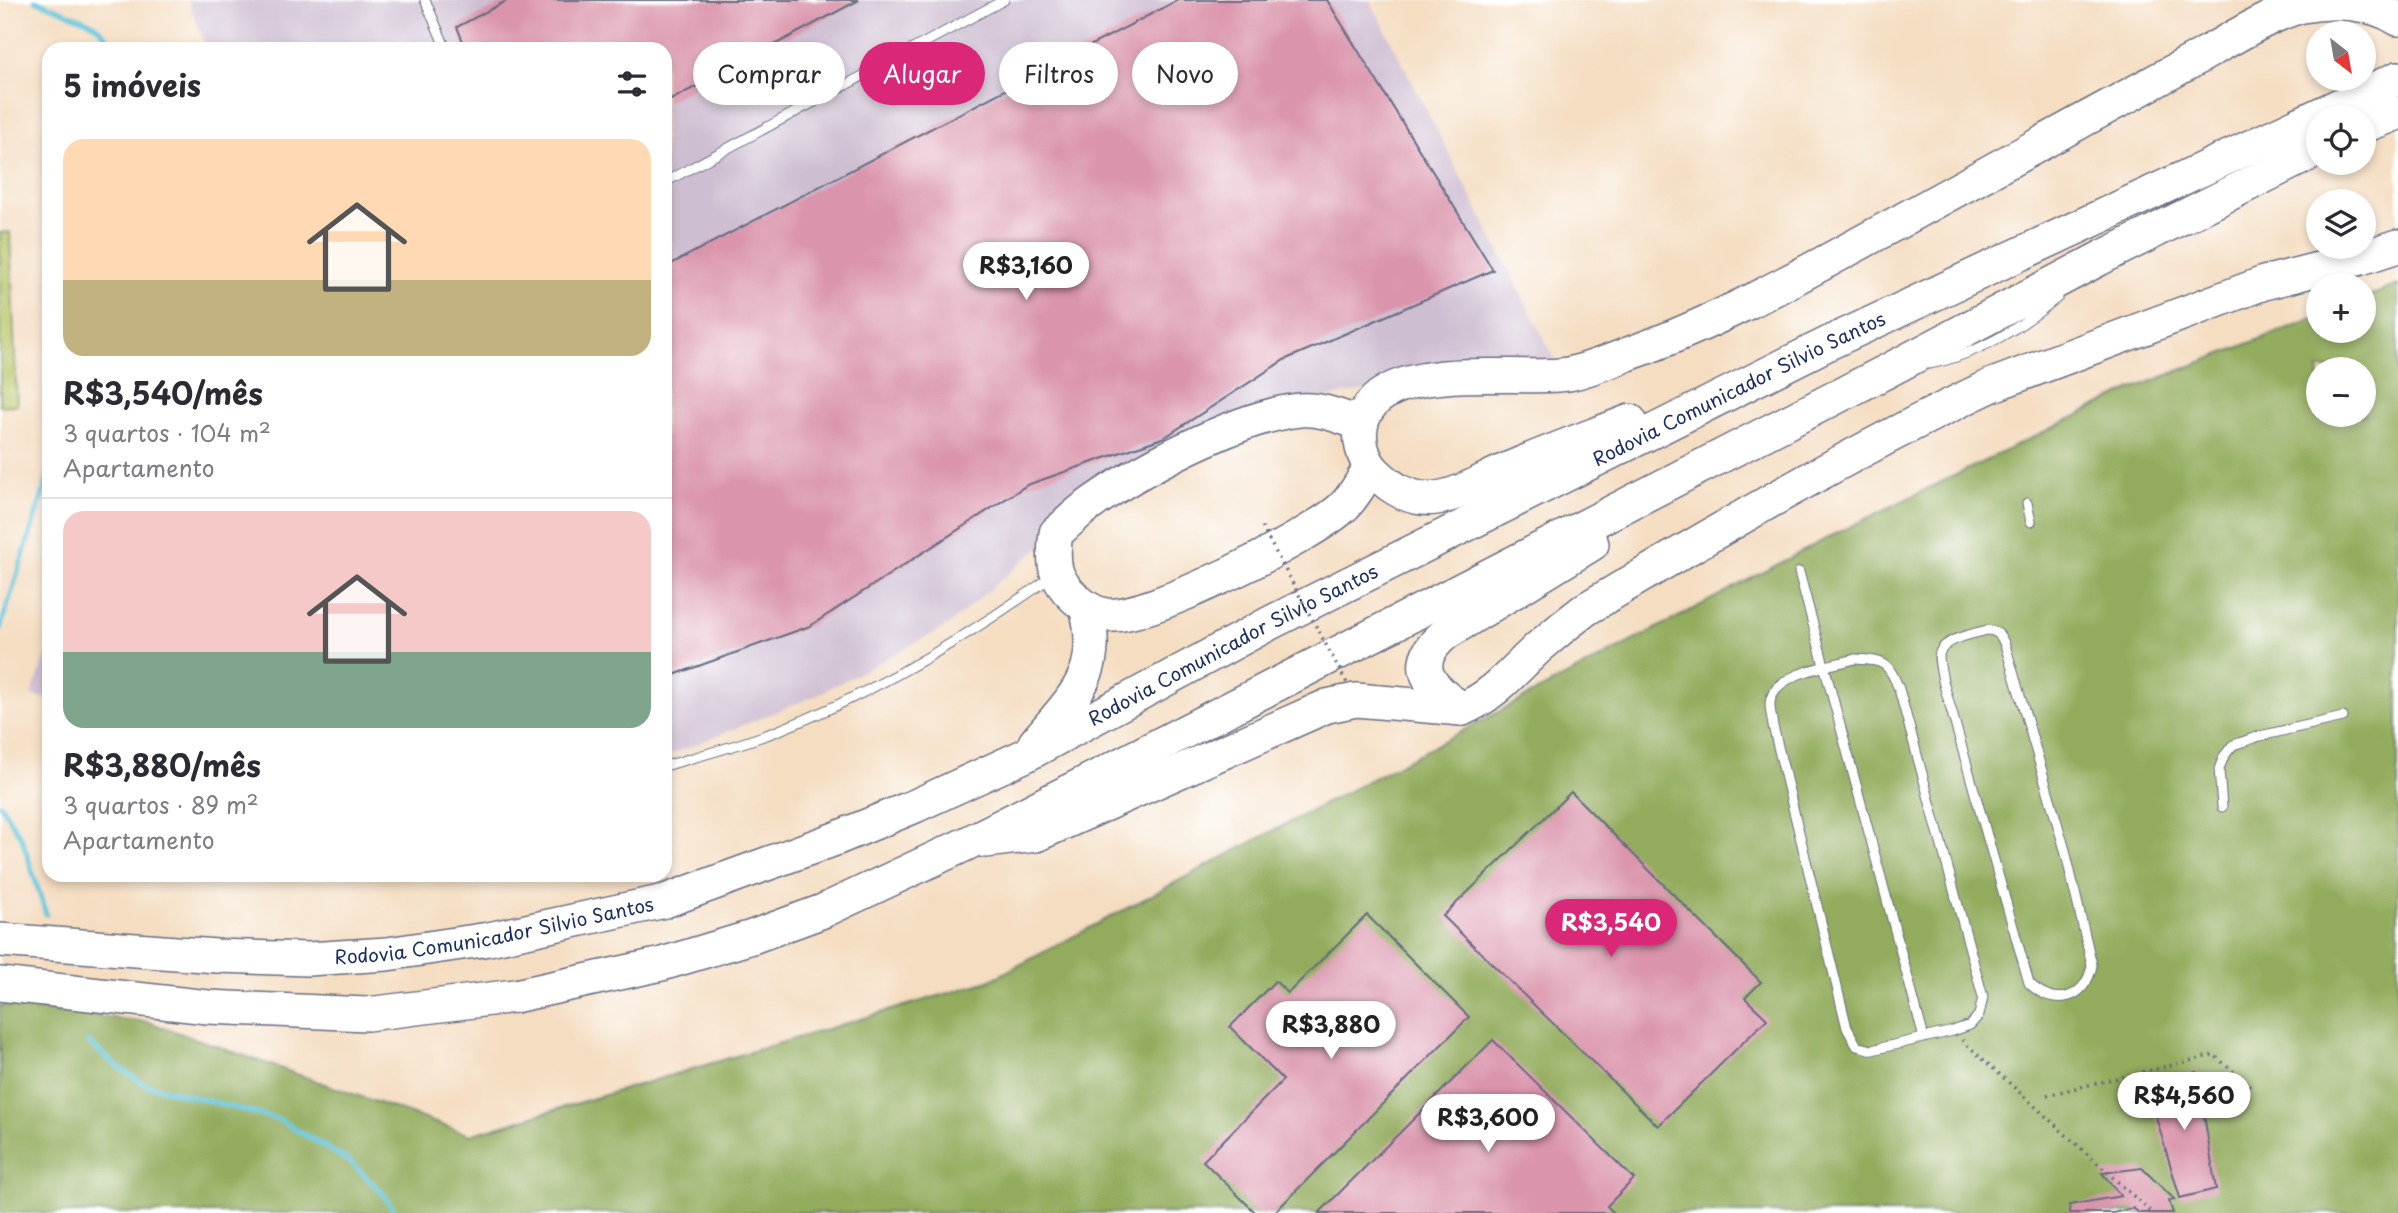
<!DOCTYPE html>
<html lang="pt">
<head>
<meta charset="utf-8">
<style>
	:root { --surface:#fff; --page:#f2f2f3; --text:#2b2b33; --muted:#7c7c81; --line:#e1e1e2; --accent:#db2777 }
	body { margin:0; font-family:"Playpen Sans",sans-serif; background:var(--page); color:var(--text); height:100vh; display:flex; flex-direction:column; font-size:26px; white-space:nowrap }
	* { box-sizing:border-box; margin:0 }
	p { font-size:23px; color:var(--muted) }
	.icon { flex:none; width:38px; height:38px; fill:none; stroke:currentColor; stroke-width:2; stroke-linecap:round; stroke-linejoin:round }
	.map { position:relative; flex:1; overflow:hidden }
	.details { position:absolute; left:42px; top:42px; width:630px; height:840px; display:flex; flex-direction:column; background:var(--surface); border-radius:21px; box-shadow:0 4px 10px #0003 }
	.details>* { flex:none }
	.hud { position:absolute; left:693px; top:42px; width:665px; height:63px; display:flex; gap:14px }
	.needle { width:46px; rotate:149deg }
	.tools { position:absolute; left:2306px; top:21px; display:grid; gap:14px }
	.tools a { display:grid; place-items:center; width:70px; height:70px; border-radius:50%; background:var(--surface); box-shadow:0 4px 10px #0003; font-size:35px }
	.price { position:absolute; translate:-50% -60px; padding:0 16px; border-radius:24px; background:#fff; color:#222; font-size:23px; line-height:46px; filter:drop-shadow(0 2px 4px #0008) }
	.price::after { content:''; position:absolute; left:50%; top:42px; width:21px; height:16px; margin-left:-10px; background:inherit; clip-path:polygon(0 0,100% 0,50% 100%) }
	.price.active { background:var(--accent); color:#fff }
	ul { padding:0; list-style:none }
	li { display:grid; align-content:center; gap:14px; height:371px; padding:0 21px }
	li+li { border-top:2px solid var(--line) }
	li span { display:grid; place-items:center; height:217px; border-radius:21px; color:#555 }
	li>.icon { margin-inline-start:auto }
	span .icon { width:126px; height:126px; fill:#fffc; stroke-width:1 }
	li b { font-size:30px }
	h2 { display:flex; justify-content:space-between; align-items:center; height:84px; padding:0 21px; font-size:30px }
	.pill { padding:0 24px; border-radius:32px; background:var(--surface); box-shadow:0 4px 10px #0003; font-size:24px; line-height:63px }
	.pill.active { background:var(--accent); color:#fff }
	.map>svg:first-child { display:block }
</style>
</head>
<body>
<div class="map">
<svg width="2398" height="1213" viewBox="0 0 2398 1213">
	<rect width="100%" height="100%" fill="#fff"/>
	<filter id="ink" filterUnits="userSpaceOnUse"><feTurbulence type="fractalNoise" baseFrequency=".0143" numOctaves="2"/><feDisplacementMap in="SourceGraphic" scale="14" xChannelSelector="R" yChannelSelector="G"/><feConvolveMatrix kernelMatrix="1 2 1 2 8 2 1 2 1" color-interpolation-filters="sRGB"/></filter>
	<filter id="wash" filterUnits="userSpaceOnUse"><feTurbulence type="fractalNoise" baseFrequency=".00686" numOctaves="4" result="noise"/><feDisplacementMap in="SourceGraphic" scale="28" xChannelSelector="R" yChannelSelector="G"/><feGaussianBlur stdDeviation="1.57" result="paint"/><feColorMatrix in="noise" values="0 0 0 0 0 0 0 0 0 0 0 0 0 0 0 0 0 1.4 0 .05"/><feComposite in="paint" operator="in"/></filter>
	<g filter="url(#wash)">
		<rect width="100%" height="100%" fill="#f4ddc1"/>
		<!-- industrial -->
		<g fill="#cebed1">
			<polygon points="188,0 1370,0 1555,360 1439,375 1258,412 1058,531 947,626 817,695 665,757 665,49 207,49"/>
			<polygon points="49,649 49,699 31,695"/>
		</g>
		<!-- green -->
		<polygon fill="#b8c668" stroke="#6a7a63" stroke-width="2" points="10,232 17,405 0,406 0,233"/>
		<!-- forest -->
		<path fill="#92ab5c" stroke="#566d5d" stroke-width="2" fill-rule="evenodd" d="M 2398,285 L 2398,1213 L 0,1213 L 0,1005 L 148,1022 L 470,1135 L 989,981 L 1841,531 L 2130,390 L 2319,316 L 2319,331 L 2364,331 L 2364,298 ZM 2319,369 L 2364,369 L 2364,415 L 2319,415 Z"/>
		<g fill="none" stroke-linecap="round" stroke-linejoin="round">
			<!-- stream -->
			<g stroke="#5dc4da" stroke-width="5">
				<polyline points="35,0 94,24 119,49"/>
				<polyline points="0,629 49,474"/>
				<polyline points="0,804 22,839 46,914"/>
				<polyline points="88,1042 114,1064 144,1084 280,1120 350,1162 382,1192 396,1213"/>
			</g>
		</g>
		<g id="blocks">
			<!-- building -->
			<g fill="#da94ab">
				<polygon points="508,0 859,0 665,103 665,49 466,49 457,27"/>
				<polygon points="1178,0 1327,0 1493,270 1284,360 1165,437 1027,485 810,626 665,678 665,267"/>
				<polygon points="1571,792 1761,982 1745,998 1767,1019 1658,1126 1443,916"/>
				<polygon points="1367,915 1469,1017 1274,1213 1256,1213 1203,1161 1283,1080 1230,1027 1275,981 1288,993"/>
				<polygon points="1493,1040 1634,1179 1607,1206 1614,1213 1319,1213"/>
				<polygon points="2197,1072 2216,1189 2180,1198 2146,1083"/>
				<polygon points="2142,1168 2175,1200 2169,1201 2173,1213 2139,1213 2133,1208 2113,1213 2070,1213 2069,1205 2121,1196 2102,1173"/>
			</g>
		</g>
	</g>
	<g filter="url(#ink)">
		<use href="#blocks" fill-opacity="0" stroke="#676c81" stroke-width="2"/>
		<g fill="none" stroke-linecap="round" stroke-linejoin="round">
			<defs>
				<g id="service">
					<polyline points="425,0 446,49"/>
					<polyline points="665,182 1004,0"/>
					<path d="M 1929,364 C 1975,356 2022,327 2058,297"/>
					<polyline points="2027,503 2031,522"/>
					<polyline points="1799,572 1924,1038"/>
					<path d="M 1987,630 C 2003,630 2005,646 2009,658 L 2065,850 L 2092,965 C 2086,1000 2054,1008 2029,983 L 1943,681 C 1942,673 1937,659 1940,652 C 1946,638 1974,634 1987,630 Z"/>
					<path d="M 1855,659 C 1884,661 1888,661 1899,689 L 1983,997 L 1979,1015 L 1970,1025 L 1953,1031 L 1872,1050 L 1857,1046 L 1847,1028 L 1773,726 C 1772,717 1768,706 1771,698 C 1779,672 1831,666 1855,659 Z"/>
					<path d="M 665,766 C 702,755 741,745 777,731 C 873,694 967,637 1051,577"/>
					<polyline points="2222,807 2219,769 2224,756 2233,745 2260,736 2343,717"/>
				</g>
				<g id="motorway">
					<polyline points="2364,126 2398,113"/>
					<path d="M 1630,421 C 1589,437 1547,452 1506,470 C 1484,479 1461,495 1436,498 C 1411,501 1392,489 1375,472 C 1362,459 1357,436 1363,419 C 1384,357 1517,382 1568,374 C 1588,370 1610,361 1628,354 C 1722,321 1808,271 1895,224 C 1994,169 2094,114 2194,60 C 2224,43 2270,14 2302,6 C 2332,0 2372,2 2398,19"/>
					<path d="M 1361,424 C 1341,417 1321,408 1299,410 C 1237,417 1135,471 1085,508 C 1075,515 1066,525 1056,533 C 1054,546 1053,557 1056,570 C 1061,589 1086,612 1106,615 C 1146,621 1313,536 1343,507 C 1355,496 1362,481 1370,467"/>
					<path d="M 1462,709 C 1429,687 1408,665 1446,633 L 1592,544"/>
					<path d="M 1035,743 C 1074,696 1104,673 1086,607"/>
					<path d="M 986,841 L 1036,835 L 1327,706 L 1356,700 L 1462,709 C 1494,696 1514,670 1539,647 C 1554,634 1570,621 1586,609 C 1718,530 1851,452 1990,386 L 2264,283 L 2361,258 L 2398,246"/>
					<path id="s1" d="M 0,940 L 217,956 L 308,959 L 387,954 L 489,939 L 665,901 L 835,839 L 915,806 L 1026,755 L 1270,623 L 1831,342 L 2398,78"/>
					<polyline points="0,984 208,1007 367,1014 515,996 662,964 752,937 823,911 966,844 1889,370 2099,259 2319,149"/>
				</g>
			</defs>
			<!-- service casing -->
			<use href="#service" stroke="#676c81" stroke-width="11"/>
			<!-- motorway casing -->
			<use href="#motorway" stroke="#676c81" stroke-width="36"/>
			<!-- path -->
			<g stroke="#676c81" stroke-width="3.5" stroke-dasharray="2 5" stroke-linecap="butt">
				<polyline points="1962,1040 2152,1213"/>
				<polyline points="2047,1095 2214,1055 2252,1088"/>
			</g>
			<!-- service -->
			<use href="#service" stroke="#fff" stroke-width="9"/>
			<!-- motorway -->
			<use href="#motorway" stroke="#fff" stroke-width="33"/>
			<!-- path-bridge -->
			<polyline stroke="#676c81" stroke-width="3.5" stroke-dasharray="2 5" stroke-linecap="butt" points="1262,527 1348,685"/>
		</g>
	</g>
	<g text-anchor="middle" stroke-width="5" stroke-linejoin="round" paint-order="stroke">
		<!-- street labels -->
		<g font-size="19" fill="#1b2f5e" stroke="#fff">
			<text dy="7" stroke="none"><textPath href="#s1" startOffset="1862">Rodovia Comunicador Silvio Santos</textPath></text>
			<text dy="7" stroke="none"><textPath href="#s1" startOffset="1295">Rodovia Comunicador Silvio Santos</textPath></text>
			<text dy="7" stroke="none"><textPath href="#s1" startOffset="497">Rodovia Comunicador Silvio Santos</textPath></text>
		</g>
	</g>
</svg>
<div class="tools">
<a><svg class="needle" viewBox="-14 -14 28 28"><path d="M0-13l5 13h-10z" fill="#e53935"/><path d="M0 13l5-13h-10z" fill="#7c7c81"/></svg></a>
<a><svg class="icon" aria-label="locate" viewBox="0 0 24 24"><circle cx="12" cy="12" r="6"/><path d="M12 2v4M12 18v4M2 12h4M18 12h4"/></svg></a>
<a><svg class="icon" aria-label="layers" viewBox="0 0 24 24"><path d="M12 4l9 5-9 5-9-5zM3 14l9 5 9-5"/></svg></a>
<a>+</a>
<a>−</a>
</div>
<b class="price" style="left:1026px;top:302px">R$3,160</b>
<b class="price active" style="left:1611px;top:959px">R$3,540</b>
<b class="price" style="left:1331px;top:1061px">R$3,880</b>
<b class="price" style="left:2184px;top:1132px">R$4,560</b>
<b class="price" style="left:1488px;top:1154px">R$3,600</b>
<div class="hud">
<a class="pill">Comprar</a>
<a class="pill active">Alugar</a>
<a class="pill">Filtros</a>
<a class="pill">Novo</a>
</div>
<section class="details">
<h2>5 imóveis<svg class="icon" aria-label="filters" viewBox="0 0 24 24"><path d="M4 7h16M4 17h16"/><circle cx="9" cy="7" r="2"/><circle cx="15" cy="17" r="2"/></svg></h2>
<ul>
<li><span style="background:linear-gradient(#ffd9b3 65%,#c2b280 0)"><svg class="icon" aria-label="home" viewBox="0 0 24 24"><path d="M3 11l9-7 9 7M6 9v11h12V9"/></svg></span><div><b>R$3,540/mês</b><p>3 quartos · 104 m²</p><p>Apartamento</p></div></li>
<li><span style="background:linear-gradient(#f6c9c9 65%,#7fa58c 0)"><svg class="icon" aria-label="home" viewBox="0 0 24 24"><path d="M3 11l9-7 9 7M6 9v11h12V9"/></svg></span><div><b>R$3,880/mês</b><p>3 quartos · 89 m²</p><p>Apartamento</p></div></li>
</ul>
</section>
</div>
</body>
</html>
